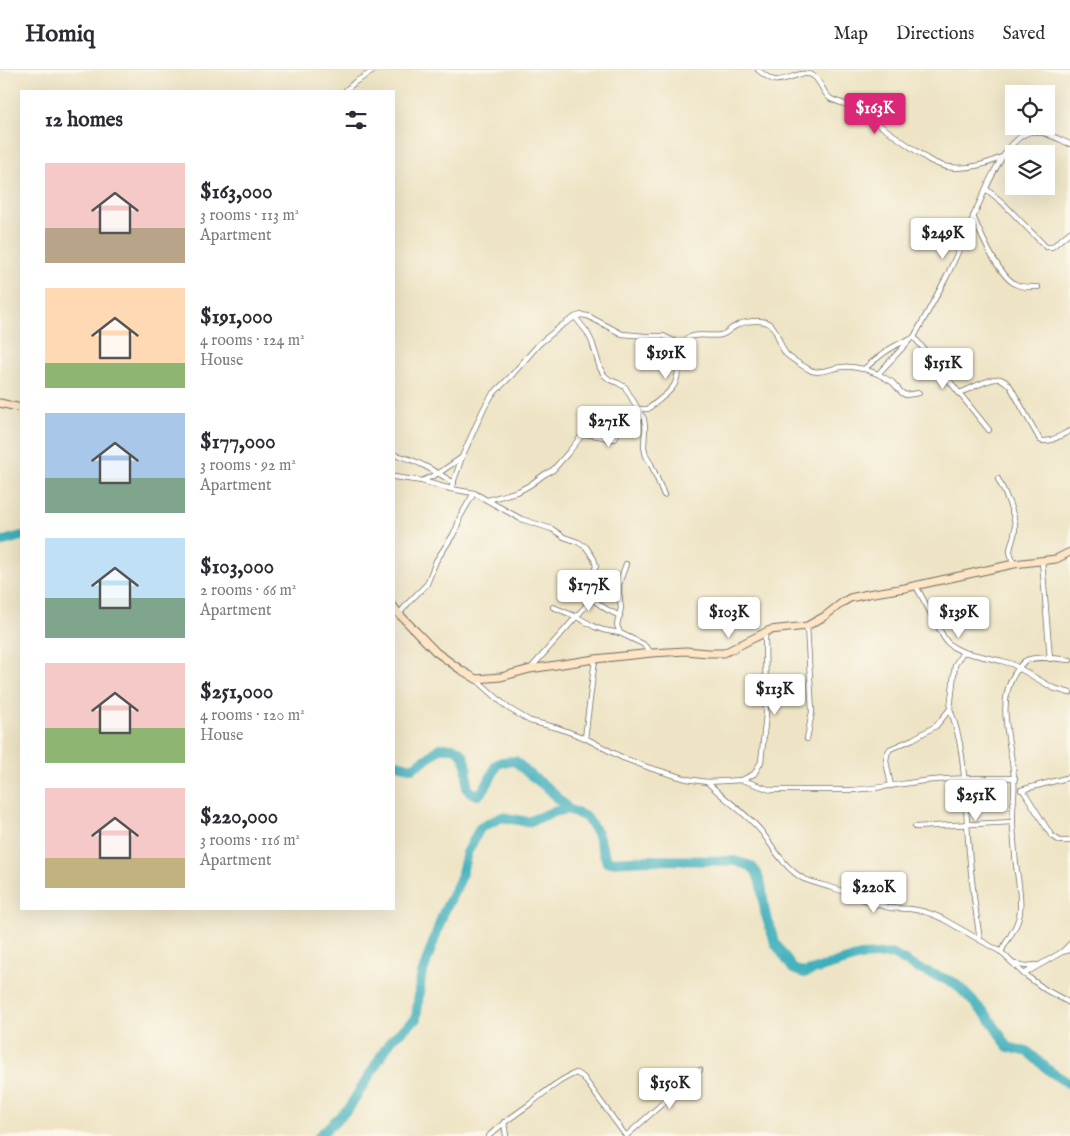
<!DOCTYPE html>
<html lang="en">
<head>
<meta charset="utf-8">
<style>
	:root { --surface:#fff; --page:#f7f7f7; --text:#2b2b33; --muted:#7c7c81; --line:#e1e1e2; --accent:#db2777 }
	body { margin:0; font-family:"IM FELL English",serif; background:var(--page); color:var(--text); height:100vh; display:flex; flex-direction:column; font-size:19px; white-space:nowrap }
	* { box-sizing:border-box; margin:0 }
	p { font-size:16px; color:var(--muted) }
	.icon { flex:none; width:28px; height:28px; fill:none; stroke:currentColor; stroke-width:2; stroke-linecap:round; stroke-linejoin:round }
	.map { position:relative; flex:1; overflow:hidden }
	.panel { position:absolute; left:20px; top:20px; width:375px; height:820px; display:flex; flex-direction:column; background:var(--surface); border-radius:0px; box-shadow:0 5px 20px #0002 }
	.panel>* { flex:none }
	.tools { position:absolute; left:1005px; top:15px; display:grid; gap:10px }
	.tools a { display:grid; place-items:center; width:50px; height:50px; border-radius:0px; background:var(--surface); box-shadow:0 5px 20px #0002; font-size:25px }
	.price { position:absolute; translate:-50% -42px; padding:0 11px; border-radius:5px; background:#fff; color:#222; font-size:16px; line-height:32px; filter:drop-shadow(0 1px 2px #0008) }
	.price::after { content:''; position:absolute; left:50%; top:30px; width:15px; height:11px; margin-left:-8px; background:inherit; clip-path:polygon(0 0,100% 0,50% 100%) }
	.price.on { background:var(--accent); color:#fff }
	ul { padding:0; list-style:none }
	li { display:flex; align-items:center; gap:15px; height:125px; padding:0 25px }
	li span { display:grid; place-items:center; flex:none; width:140px; height:100px; border-radius:0px; color:#555 }
	li>.icon { margin-inline-start:auto }
	span .icon { width:60px; height:60px; fill:#fffc; stroke-width:1 }
	li b { font-size:21px }
	h2 { display:flex; justify-content:space-between; align-items:center; height:60px; padding:0 25px; font-size:21px }
	header { display:flex; align-items:center; gap:30px; box-sizing:border-box; height:70px; padding:0 25px; background:var(--surface); border-bottom:1px solid var(--line) }
	header strong { font-size:24px }
	nav { display:flex; gap:28px; margin-inline-start:auto; font-size:18px }
	.map>svg:first-child { display:block }
</style>
</head>
<body>
<header>
<strong>Homiq</strong>
<nav><a>Map</a><a>Directions</a><a>Saved</a></nav>
</header>
<div class="map">
<svg width="1070" height="1066" viewBox="0 0 1070 1066">
	<rect width="100%" height="100%" fill="#fbf7ec"/>
	<filter id="ink" filterUnits="userSpaceOnUse"><feTurbulence type="fractalNoise" baseFrequency=".02" numOctaves="2"/><feDisplacementMap in="SourceGraphic" scale="10" xChannelSelector="R" yChannelSelector="G"/><feConvolveMatrix kernelMatrix="1 2 1 2 8 2 1 2 1" color-interpolation-filters="sRGB"/></filter>
	<filter id="wash" filterUnits="userSpaceOnUse"><feTurbulence type="fractalNoise" baseFrequency=".0096" numOctaves="4" result="noise"/><feDisplacementMap in="SourceGraphic" scale="20" xChannelSelector="R" yChannelSelector="G"/><feGaussianBlur stdDeviation="1.12" result="paint"/><feColorMatrix in="noise" values="0 0 0 0 0 0 0 0 0 0 0 0 0 0 0 0 0 1.4 0 .05"/><feComposite in="paint" operator="in"/></filter>
	<g filter="url(#wash)">
		<rect width="100%" height="100%" fill="#eee4c5"/>
		<g fill="none" stroke-linecap="round" stroke-linejoin="round">
			<!-- river -->
			<g stroke="#3fafbb" stroke-width="10">
				<polyline points="0,472 21,466"/>
				<path d="M 394,693 L 412,698 L 428,688 L 440,678 C 443,678 448,678 452,678 C 470,681 467,705 467,719 L 472,723 L 478,725 C 487,718 492,706 496,695 L 502,692 L 515,691 L 528,703 L 549,719 L 568,739"/>
				<polyline points="319,1066 349,1038 391,970 416,949 421,907 432,876 443,844 460,810 467,783 480,758 502,747 528,752 553,742 568,739 586,747 597,763 607,792 651,790 735,791 751,796 757,803 761,815 765,842 775,873 793,899 804,903 860,886 892,884 917,898 955,913 989,948 1008,977 1028,982 1051,1002 1070,1014"/>
			</g>
		</g>
	</g>
	<g filter="url(#ink)">
		<g fill="none" stroke-linecap="round" stroke-linejoin="round">
			<defs>
				<g id="street">
					<path d="M 758,0 C 763,4 768,8 774,10 C 787,12 799,0 812,5 C 821,10 822,23 831,29 C 837,32 844,33 849,36 C 877,52 903,72 929,90 C 935,93 941,96 948,97 C 967,100 985,95 1002,87"/>
					<polyline points="345,21 355,12 375,0"/>
					<polyline points="986,119 1002,132 1046,177 1052,177 1070,162"/>
					<path d="M 973,146 C 981,165 997,203 1015,214 C 1022,218 1031,217 1038,217"/>
					<polyline points="575,247 587,262 592,272 600,298 604,305 610,310 618,313 625,317 644,349 645,357 644,377 646,386 651,394 664,425"/>
					<polyline points="914,267 989,360"/>
					<polyline points="864,299 878,304 908,272"/>
					<polyline points="878,304 892,312 902,323 906,325 919,323"/>
					<path d="M 959,323 C 968,320 988,309 996,309 C 1002,308 1006,312 1010,316 L 1040,370 C 1049,374 1061,365 1070,361"/>
					<path d="M 394,385 C 411,387 439,403 454,413"/>
					<polyline points="394,407 422,411 451,419 474,423 521,449 552,459 564,467 578,472 586,477 594,489 596,496 593,504 588,512 587,518 592,529 606,539 620,546"/>
					<path d="M 998,409 C 1004,420 1016,446 1015,458 C 1015,467 1010,474 1010,482 C 1011,486 1012,490 1014,494"/>
					<polyline points="422,411 439,403 461,388"/>
					<path d="M 451,419 L 462,387 L 483,340 L 492,325 L 511,306 L 539,274 L 561,256 L 575,247 L 581,245 L 588,246 L 622,264 L 645,266 L 663,266 L 674,271 L 679,276 C 692,259 706,268 721,265 C 726,264 730,259 734,257 C 740,253 749,251 756,251 C 780,250 775,270 786,284 C 791,289 806,298 812,301 C 823,304 831,298 842,297 C 849,296 857,298 864,299 C 874,291 883,282 895,276 C 901,272 908,272 914,267 C 925,247 936,227 947,206 C 958,183 968,159 978,136 C 988,114 1005,70 1030,62 C 1041,59 1060,70 1070,74"/>
					<path d="M 488,430 L 519,421 L 530,415 L 545,404 L 553,400 L 568,383 L 583,364 C 594,364 604,368 615,369 L 617,364 L 618,357 L 638,339 L 648,339 C 656,332 666,326 672,318 C 680,310 679,287 679,276"/>
					<polyline points="1042,491 1050,589"/>
					<polyline points="626,494 619,514 619,523 621,538 617,555 620,563 643,574 652,583"/>
					<polyline points="916,516 943,566 947,572 953,577 963,582 1002,591 1012,594 1053,618 1070,623"/>
					<polyline points="553,537 577,547 595,557 603,560 620,563"/>
					<polyline points="399,544 409,532 427,514 436,491 453,465 457,457 460,447 474,423"/>
					<polyline points="807,556 812,642 807,669"/>
					<polyline points="531,598 592,529"/>
					<path d="M 477,610 L 508,638 L 530,651 L 558,658 L 585,668 L 623,688 L 650,698 L 687,709 L 707,712 L 742,710 L 771,720 L 851,720 C 875,719 900,714 924,711 C 955,707 984,708 1015,708"/>
					<path d="M 950,639 C 965,678 964,712 967,752 C 969,792 974,831 980,870"/>
					<polyline points="585,668 595,589"/>
					<polyline points="742,710 754,704 761,692 766,644 765,563"/>
					<path d="M 707,712 C 724,729 746,743 761,761 C 774,778 784,798 804,809 C 814,813 823,815 833,818 C 853,824 870,834 891,838 C 897,839 904,838 910,839 C 921,840 933,844 943,849 L 1001,882 L 1024,904 L 1046,920 L 1070,933"/>
					<polyline points="891,716 886,691 887,684 890,679 913,669 936,656 950,639 955,595 963,582"/>
					<polyline points="1021,720 1070,707"/>
					<polyline points="1023,720 1051,765 1060,771 1070,771"/>
					<polyline points="915,757 1013,752"/>
					<path d="M 1001,882 C 1007,869 1019,856 1020,841 C 1022,822 1016,803 1015,784 C 1014,769 1012,753 1013,738 C 1014,728 1015,718 1014,708 C 1012,675 995,634 1015,603 C 1018,599 1021,594 1025,591 C 1035,585 1058,589 1070,590"/>
					<polyline points="1062,882 1070,874"/>
					<polyline points="1015,894 1026,896 1037,895"/>
					<polyline points="1024,904 1062,882 1070,880"/>
					<polyline points="504,1052 506,1066"/>
					<path d="M 489,1066 C 502,1053 515,1045 530,1034 C 545,1022 559,1010 576,1003 L 583,1007 L 626,1066"/>
					<polyline points="626,1066 700,1000"/>
				</g>
				<g id="secondary">
					<polyline points="0,333 21,338"/>
					<polyline points="394,537 399,544 436,582 461,600 476,609 501,607 530,599 595,589 652,583 686,581 707,583 724,583 770,560 807,556 825,546 843,532 850,528 868,524 905,518 1014,494 1056,489 1070,482"/>
				</g>
			</defs>
			<!-- street casing -->
			<use href="#street" stroke="#6f6c61" stroke-width="6"/>
			<!-- secondary casing -->
			<use href="#secondary" stroke="#6f6c61" stroke-width="9"/>
			<!-- street -->
			<use href="#street" stroke="#fff" stroke-width="4.5"/>
			<!-- secondary -->
			<use href="#secondary" stroke="#fee5c5" stroke-width="7"/>
		</g>
	</g>
</svg>
<div class="tools">
<a><svg class="icon" aria-label="locate" viewBox="0 0 24 24"><circle cx="12" cy="12" r="6"/><path d="M12 2v4M12 18v4M2 12h4M18 12h4"/></svg></a>
<a><svg class="icon" aria-label="layers" viewBox="0 0 24 24"><path d="M12 4l9 5-9 5-9-5zM3 14l9 5 9-5"/></svg></a>
</div>
<b class="price on" style="left:875px;top:65px">$163K</b>
<b class="price" style="left:943px;top:190px">$249K</b>
<b class="price" style="left:666px;top:310px">$191K</b>
<b class="price" style="left:943px;top:320px">$151K</b>
<b class="price" style="left:609px;top:378px">$271K</b>
<b class="price" style="left:589px;top:542px">$177K</b>
<b class="price" style="left:729px;top:569px">$103K</b>
<b class="price" style="left:959px;top:569px">$139K</b>
<b class="price" style="left:775px;top:646px">$113K</b>
<b class="price" style="left:976px;top:752px">$251K</b>
<b class="price" style="left:874px;top:844px">$220K</b>
<b class="price" style="left:670px;top:1040px">$150K</b>
<section class="panel">
<h2>12 homes<svg class="icon" aria-label="filters" viewBox="0 0 24 24"><path d="M4 7h16M4 17h16"/><circle cx="9" cy="7" r="2"/><circle cx="15" cy="17" r="2"/></svg></h2>
<ul>
<li><span style="background:linear-gradient(#f6c9c9 65%,#b9a48a 0)"><svg class="icon" aria-label="home" viewBox="0 0 24 24"><path d="M3 11l9-7 9 7M6 9v11h12V9"/></svg></span><div><b>$163,000</b><p>3 rooms · 113 m²</p><p>Apartment</p></div></li>
<li><span style="background:linear-gradient(#ffd9b3 75%,#8fb573 0)"><svg class="icon" aria-label="home" viewBox="0 0 24 24"><path d="M3 11l9-7 9 7M6 9v11h12V9"/></svg></span><div><b>$191,000</b><p>4 rooms · 124 m²</p><p>House</p></div></li>
<li><span style="background:linear-gradient(#a9c7e8 65%,#7fa58c 0)"><svg class="icon" aria-label="home" viewBox="0 0 24 24"><path d="M3 11l9-7 9 7M6 9v11h12V9"/></svg></span><div><b>$177,000</b><p>3 rooms · 92 m²</p><p>Apartment</p></div></li>
<li><span style="background:linear-gradient(#bfe0f5 60%,#7fa58c 0)"><svg class="icon" aria-label="home" viewBox="0 0 24 24"><path d="M3 11l9-7 9 7M6 9v11h12V9"/></svg></span><div><b>$103,000</b><p>2 rooms · 66 m²</p><p>Apartment</p></div></li>
<li><span style="background:linear-gradient(#f6c9c9 65%,#8fb573 0)"><svg class="icon" aria-label="home" viewBox="0 0 24 24"><path d="M3 11l9-7 9 7M6 9v11h12V9"/></svg></span><div><b>$251,000</b><p>4 rooms · 120 m²</p><p>House</p></div></li>
<li><span style="background:linear-gradient(#f6c9c9 70%,#c2b280 0)"><svg class="icon" aria-label="home" viewBox="0 0 24 24"><path d="M3 11l9-7 9 7M6 9v11h12V9"/></svg></span><div><b>$220,000</b><p>3 rooms · 116 m²</p><p>Apartment</p></div></li>
</ul>
</section>
</div>
</body>
</html>
